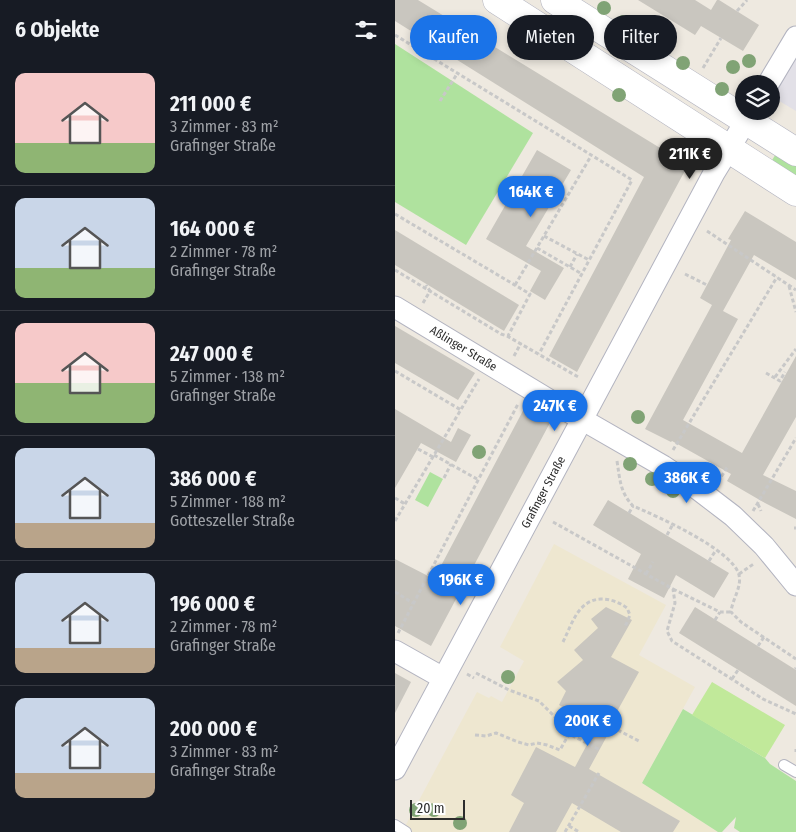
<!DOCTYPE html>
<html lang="de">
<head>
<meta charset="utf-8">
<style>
	:root { --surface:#171b24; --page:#20242c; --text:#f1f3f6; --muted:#9ea1a6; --line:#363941; --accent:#1a73e8 }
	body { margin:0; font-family:"Fira Sans Condensed",sans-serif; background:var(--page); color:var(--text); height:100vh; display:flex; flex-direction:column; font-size:19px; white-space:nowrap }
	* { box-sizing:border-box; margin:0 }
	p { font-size:16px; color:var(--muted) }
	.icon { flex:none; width:28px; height:28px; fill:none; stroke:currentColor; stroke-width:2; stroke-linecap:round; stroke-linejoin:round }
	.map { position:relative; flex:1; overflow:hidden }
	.details { display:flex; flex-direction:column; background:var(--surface); width:395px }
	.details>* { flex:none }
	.hud { position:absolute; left:15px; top:15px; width:310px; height:45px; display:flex; gap:10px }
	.fabs { position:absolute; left:340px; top:75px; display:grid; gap:10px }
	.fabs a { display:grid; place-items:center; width:45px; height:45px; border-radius:50%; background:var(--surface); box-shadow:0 2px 8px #0003; font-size:25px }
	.scale { position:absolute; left:15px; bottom:12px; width:55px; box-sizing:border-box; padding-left:5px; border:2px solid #2d2d2d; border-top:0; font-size:14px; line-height:18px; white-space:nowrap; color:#2d2d2d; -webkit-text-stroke:4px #fff; paint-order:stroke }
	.price { position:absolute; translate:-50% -42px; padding:0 11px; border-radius:18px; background:var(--accent); color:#fff; font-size:16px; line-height:32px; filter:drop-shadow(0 1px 2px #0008) }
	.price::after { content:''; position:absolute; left:50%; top:30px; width:15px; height:11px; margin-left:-8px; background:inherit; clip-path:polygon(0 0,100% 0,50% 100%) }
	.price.active { background:#222; color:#fff }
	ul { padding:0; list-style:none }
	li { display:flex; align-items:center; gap:15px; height:125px; padding:0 15px }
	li+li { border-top:1px solid var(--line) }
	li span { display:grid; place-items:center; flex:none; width:140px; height:100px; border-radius:10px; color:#555 }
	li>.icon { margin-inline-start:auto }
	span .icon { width:60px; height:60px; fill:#fffc; stroke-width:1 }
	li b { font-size:21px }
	h2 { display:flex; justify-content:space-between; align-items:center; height:60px; padding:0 15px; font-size:21px }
	.tag { padding:0 18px; border-radius:22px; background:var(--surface); box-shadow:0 2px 8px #0003; font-size:18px; line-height:45px }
	.tag.active { background:var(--accent); color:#fff }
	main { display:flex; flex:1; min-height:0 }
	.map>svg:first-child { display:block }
</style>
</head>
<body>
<main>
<section class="details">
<h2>6 Objekte<svg class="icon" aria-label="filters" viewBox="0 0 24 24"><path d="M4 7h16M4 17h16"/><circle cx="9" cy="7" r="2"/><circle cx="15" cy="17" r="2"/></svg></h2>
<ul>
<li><span style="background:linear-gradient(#f6c9c9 70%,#8fb573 0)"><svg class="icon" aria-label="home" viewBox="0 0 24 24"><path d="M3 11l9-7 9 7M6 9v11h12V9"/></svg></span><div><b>211 000 €</b><p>3 Zimmer · 83 m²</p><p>Grafinger Straße</p></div></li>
<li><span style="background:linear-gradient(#c9d6e8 70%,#8fb573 0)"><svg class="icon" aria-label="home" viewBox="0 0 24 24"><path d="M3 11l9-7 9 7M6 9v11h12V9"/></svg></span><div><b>164 000 €</b><p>2 Zimmer · 78 m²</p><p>Grafinger Straße</p></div></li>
<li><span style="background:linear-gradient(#f6c9c9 60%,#8fb573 0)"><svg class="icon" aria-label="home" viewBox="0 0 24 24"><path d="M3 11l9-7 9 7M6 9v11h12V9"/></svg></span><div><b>247 000 €</b><p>5 Zimmer · 138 m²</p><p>Grafinger Straße</p></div></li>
<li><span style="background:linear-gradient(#c9d6e8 75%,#b9a48a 0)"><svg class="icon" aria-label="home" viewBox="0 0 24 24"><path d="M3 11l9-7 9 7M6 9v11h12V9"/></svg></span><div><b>386 000 €</b><p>5 Zimmer · 188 m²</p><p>Gotteszeller Straße</p></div></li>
<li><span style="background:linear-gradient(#c9d6e8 75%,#b9a48a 0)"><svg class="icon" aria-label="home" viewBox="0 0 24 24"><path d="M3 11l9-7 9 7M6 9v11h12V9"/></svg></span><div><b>196 000 €</b><p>2 Zimmer · 78 m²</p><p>Grafinger Straße</p></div></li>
<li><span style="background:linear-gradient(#c9d6e8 75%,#b9a48a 0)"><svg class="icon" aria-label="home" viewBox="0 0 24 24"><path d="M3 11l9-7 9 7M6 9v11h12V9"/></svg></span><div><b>200 000 €</b><p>3 Zimmer · 83 m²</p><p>Grafinger Straße</p></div></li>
</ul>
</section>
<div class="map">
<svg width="401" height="832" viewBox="0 0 401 832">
	<rect width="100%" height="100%" fill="#eee9e0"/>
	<!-- industrial -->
	<polygon fill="#e2e0e7" points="401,45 401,111 376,96 376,89"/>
	<!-- education -->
	<polygon fill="#eee7d0" points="159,544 271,605 244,655 300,687 247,783 323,832 7,832 82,692 94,698 96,696 107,702 129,661 105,647"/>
	<!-- green -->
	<g fill="#afe29e">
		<polygon points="0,44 138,133 71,245 0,202"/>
		<polygon points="382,152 401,163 401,179 376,162"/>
		<polygon points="35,472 48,479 33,507 20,500"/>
		<polygon points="288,709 370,758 375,764 401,781 401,832 345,832 339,828 341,817 327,832 323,832 247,783"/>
	</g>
	<!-- pitch -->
	<polygon fill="#c1e99a" points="317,682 390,725 370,758 297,715"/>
	<!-- building -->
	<g fill="#c9c6bf">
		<polygon points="0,0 23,0 293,165 182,372 154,356 249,177 0,21"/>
		<polygon points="243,0 300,0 316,10 322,0 324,0 364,25 348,51 306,26 300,35"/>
		<polygon points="142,150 176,170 131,246 169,268 150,300 135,291 146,271 91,239"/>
		<polygon points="350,211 401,242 401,280 359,255 328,311 343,319 288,420 347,453 401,356 401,417 368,475 401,491 401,519 370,503 332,481 336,474 277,441 276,442 250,429 317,305 305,298 336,240 333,239"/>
		<polygon points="0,230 124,305 109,331 0,265"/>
		<polygon points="0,326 80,373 63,400 0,363"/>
		<polygon points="131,405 157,419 36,646 0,626 0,559 39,579"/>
		<polygon points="0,409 56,442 63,428 76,435 61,462 26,443 0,488"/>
		<polygon points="213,500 334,573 319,598 281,575 269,598 233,579 246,554 198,525"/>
		<polygon points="211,607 237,620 216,657 244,672 215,724 218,725 194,769 285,821 278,832 226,832 177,803 161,832 114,832 129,803 116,795 141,747 180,767 195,739 177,729 184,716 164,705 171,691 162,682 188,660 179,650 203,628 196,619"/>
		<polygon points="300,607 401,670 401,706 284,633"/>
		<polygon points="0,673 16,682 0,713"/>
	</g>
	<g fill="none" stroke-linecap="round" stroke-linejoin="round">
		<defs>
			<g id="lane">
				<polyline points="389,765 401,772"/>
				<polyline points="0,825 11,832"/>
			</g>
			<g id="street">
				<polyline points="373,84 401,37"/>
				<path id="s1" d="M 0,307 L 169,409 L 268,466 L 304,490 L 338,516 L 369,546 L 401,585"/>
				<polyline points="0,651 48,678"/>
				<path id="s2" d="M 0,769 L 319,173 L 357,111"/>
			</g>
			<g id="secondary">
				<polyline points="102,0 401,192"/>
				<polyline points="160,0 401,152"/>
			</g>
		</defs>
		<!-- lane casing -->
		<use href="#lane" stroke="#b3b4c0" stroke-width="12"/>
		<!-- street casing -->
		<use href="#street" stroke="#b3b4c0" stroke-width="23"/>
		<!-- secondary casing -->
		<use href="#secondary" stroke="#b3b4c0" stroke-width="29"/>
		<!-- path -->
		<g stroke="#c8c8c8" stroke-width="3" stroke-dasharray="4 2.5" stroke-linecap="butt">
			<polyline points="342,11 352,0"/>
			<polyline points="0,35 237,180 144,354"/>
			<polyline points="308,68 326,38"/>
			<polyline points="45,101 62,74"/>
			<polyline points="0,214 135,294 113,336"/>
			<polyline points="312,231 401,290"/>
			<polyline points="149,236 194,260"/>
			<polyline points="142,248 187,274"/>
			<polyline points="175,267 182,254"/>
			<polyline points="0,270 106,334 112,336 185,378"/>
			<polyline points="290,274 312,285"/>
			<polyline points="120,285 196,156"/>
			<polyline points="394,286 401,312"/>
			<polyline points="28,303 35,291 31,285"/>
			<polyline points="119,356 126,343"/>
			<polyline points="0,371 66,410"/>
			<polyline points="371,373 385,381 390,372"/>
			<polyline points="380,377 401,349"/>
			<polyline points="23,449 38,457"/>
			<polyline points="278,450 382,277"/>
			<polyline points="39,455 82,479"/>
			<path d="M 222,461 C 225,480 225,492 238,506 C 262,516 338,550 344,575 C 347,587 337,600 336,612 L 346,622 L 401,659"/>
			<polyline points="49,478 56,464"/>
			<polyline points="323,482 333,466"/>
			<polyline points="0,498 10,504"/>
			<polyline points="363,504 366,511"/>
			<polyline points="358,511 401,438"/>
			<polyline points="234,513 238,506"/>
			<polyline points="0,521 84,379"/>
			<polyline points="158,522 278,589 280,603 272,631 277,641 368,699 401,714"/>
			<polyline points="399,528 401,528"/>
			<polyline points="272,535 278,524"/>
			<polyline points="314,561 321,550"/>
			<polyline points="251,574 258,562"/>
			<polyline points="344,574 360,563"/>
			<polyline points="278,589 325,612 336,612"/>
			<polyline points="0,592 18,603"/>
			<polyline points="320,620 325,612"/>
			<polyline points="3,633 123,404"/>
			<path d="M 168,642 C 177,624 183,600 206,599 C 215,599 224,602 232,608 L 235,615 L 230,627"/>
			<polyline points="363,646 369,637"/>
			<polyline points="400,669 401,668"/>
			<polyline points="81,673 114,690 144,701 166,723 174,734 205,750"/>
			<polyline points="72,674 79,678"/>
			<polyline points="337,679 343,670"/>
			<polyline points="217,727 244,741"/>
			<polyline points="80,735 91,736 101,733 123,742 134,745 142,743 152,745 165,750 174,734"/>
			<polyline points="401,749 401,752"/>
			<polyline points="174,826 184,832"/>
			<polyline points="170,832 204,773"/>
		</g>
		<!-- lane -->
		<use href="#lane" stroke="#fff" stroke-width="10"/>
		<!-- street -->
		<use href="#street" stroke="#fff" stroke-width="21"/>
		<!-- secondary -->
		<use href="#secondary" stroke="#fff" stroke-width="28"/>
	</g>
	<!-- trees -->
	<g fill="#80a375">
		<circle cx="209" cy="8" r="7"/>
		<circle cx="228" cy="22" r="7"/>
		<circle cx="246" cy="34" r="7"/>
		<circle cx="354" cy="61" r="7"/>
		<circle cx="288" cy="63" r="7"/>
		<circle cx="338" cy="67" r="7"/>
		<circle cx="327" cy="89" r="7"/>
		<circle cx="224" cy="95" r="7"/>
		<circle cx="243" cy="417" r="7"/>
		<circle cx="84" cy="452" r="7"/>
		<circle cx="235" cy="464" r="7"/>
		<circle cx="257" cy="479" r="7"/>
		<circle cx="278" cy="491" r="7"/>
		<circle cx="113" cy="677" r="7"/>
		<circle cx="21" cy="810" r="7"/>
		<circle cx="39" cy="810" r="7"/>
		<circle cx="65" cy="823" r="7"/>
	</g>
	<g text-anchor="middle" stroke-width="4.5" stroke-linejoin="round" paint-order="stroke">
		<!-- street labels -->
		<g font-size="12" fill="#2d2d2d" stroke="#fff">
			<text dy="4" stroke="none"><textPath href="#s1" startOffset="80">Aßlinger Straße</textPath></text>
			<text dy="4" stroke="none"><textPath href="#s2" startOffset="314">Grafinger Straße</textPath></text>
		</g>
	</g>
</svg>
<div class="fabs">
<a><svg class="icon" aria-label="layers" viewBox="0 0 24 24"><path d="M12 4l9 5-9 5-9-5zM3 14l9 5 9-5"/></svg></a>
</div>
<div class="scale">20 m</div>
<b class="price active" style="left:295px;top:180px">211K €</b>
<b class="price" style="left:136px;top:218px">164K €</b>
<b class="price" style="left:160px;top:432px">247K €</b>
<b class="price" style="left:292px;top:504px">386K €</b>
<b class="price" style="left:66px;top:606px">196K €</b>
<b class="price" style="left:193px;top:747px">200K €</b>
<div class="hud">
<a class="tag active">Kaufen</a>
<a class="tag">Mieten</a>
<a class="tag">Filter</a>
</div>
</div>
</main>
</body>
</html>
